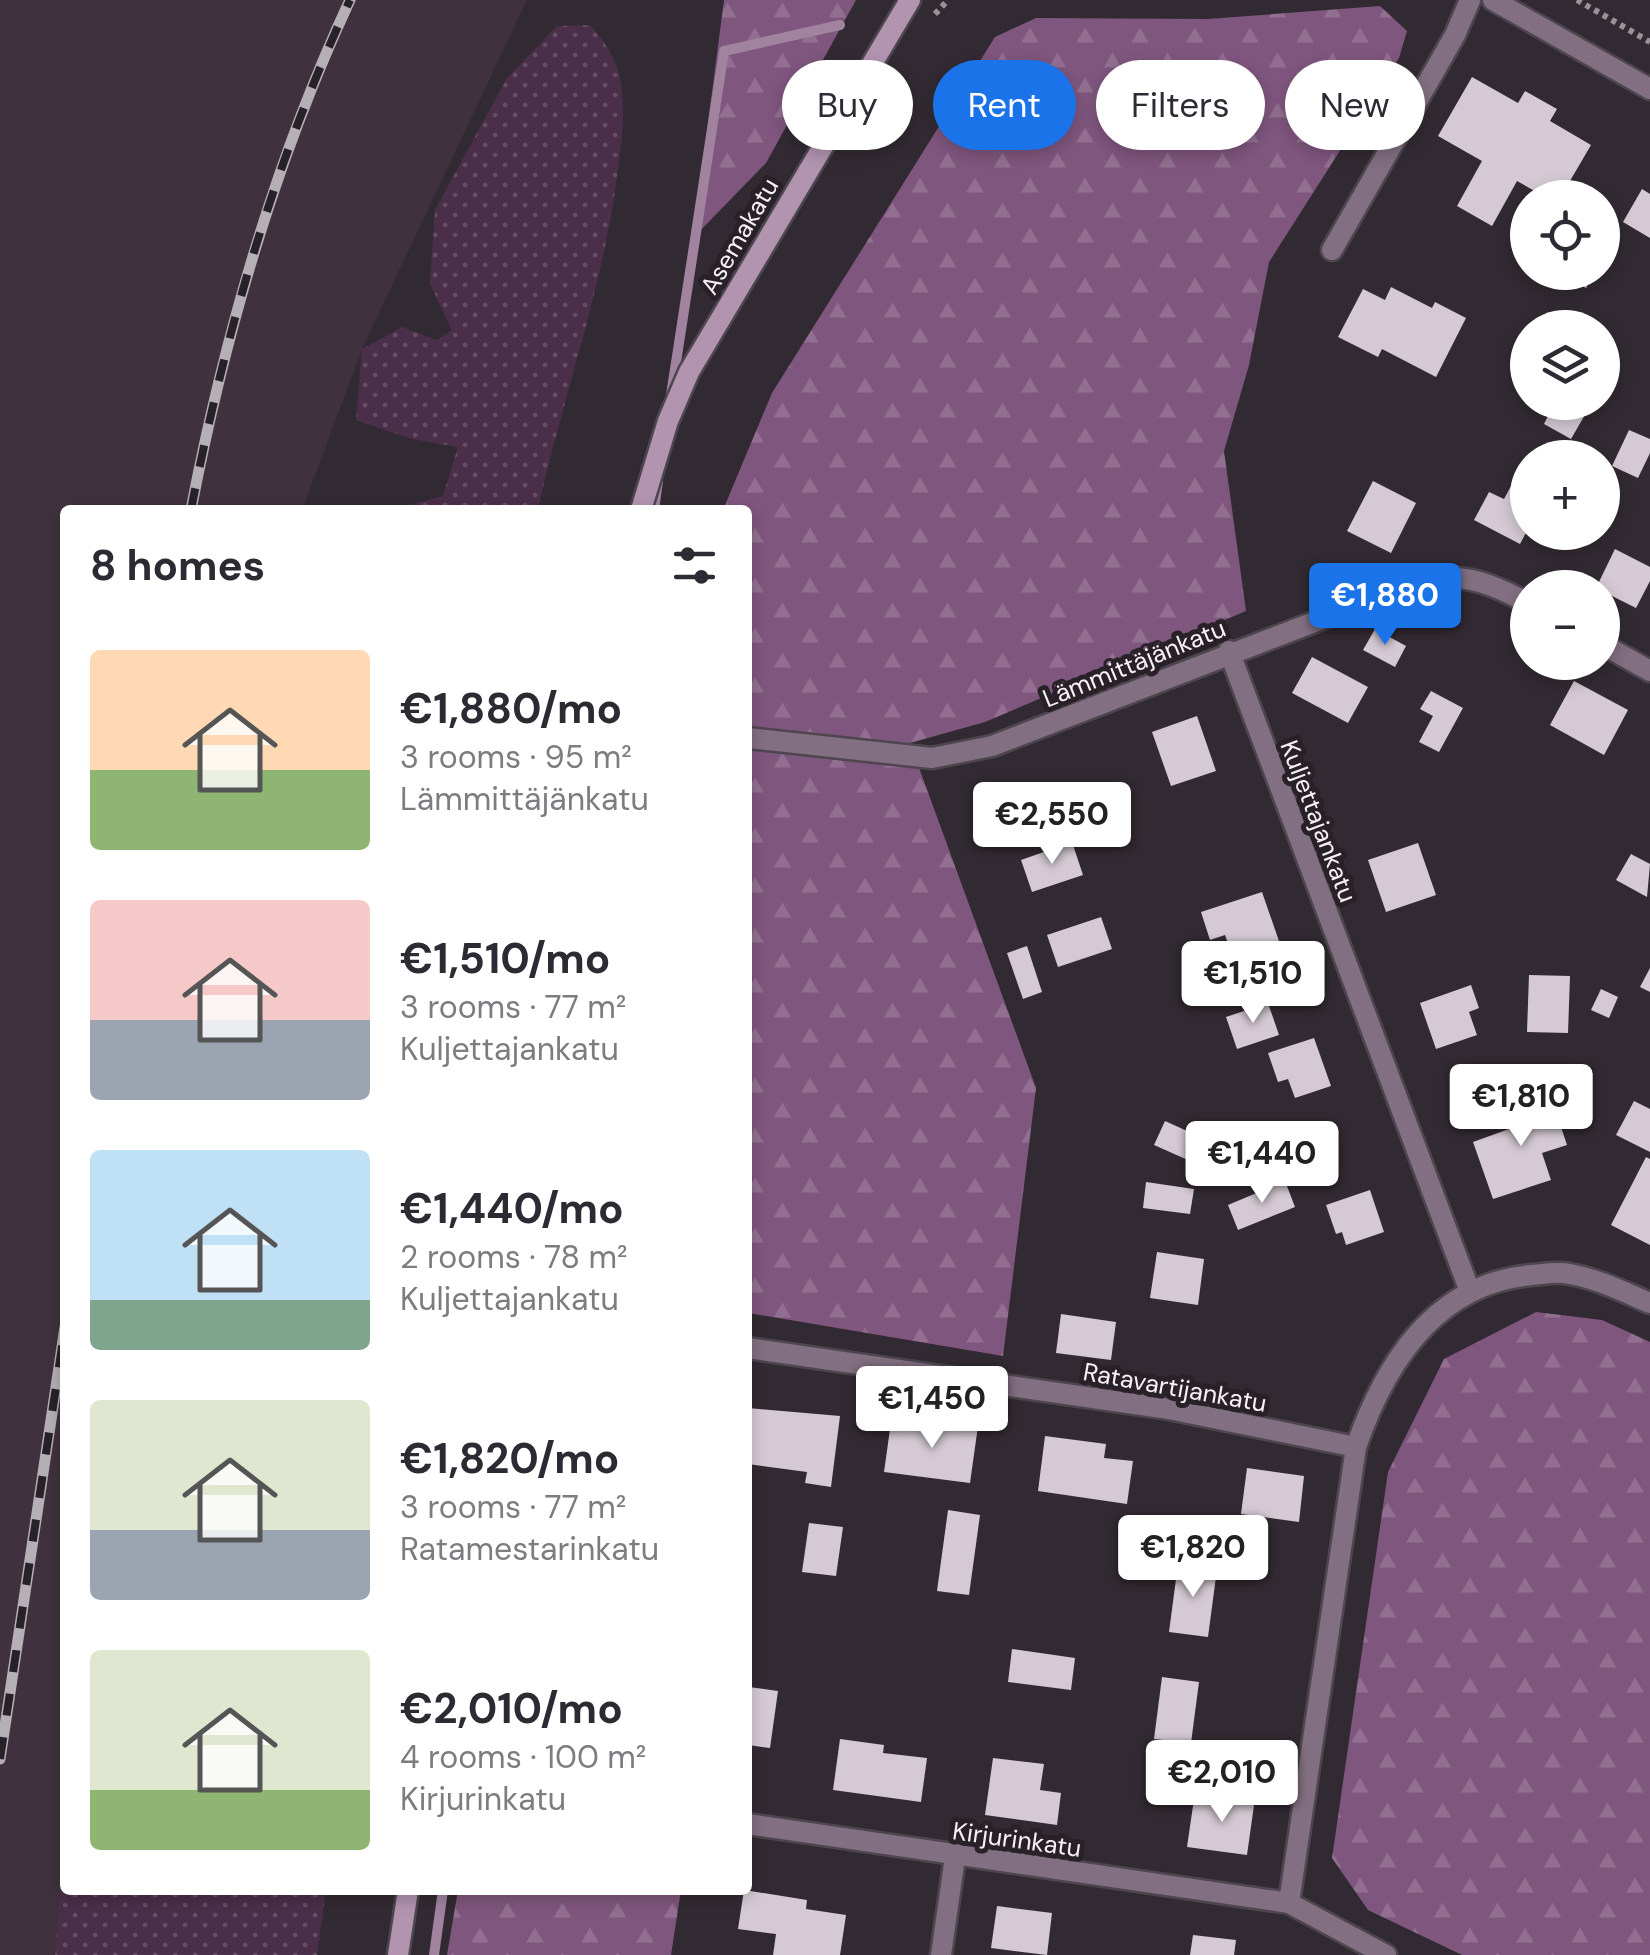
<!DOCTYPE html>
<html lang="en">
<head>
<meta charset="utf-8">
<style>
	:root { --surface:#fff; --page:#f2f2f3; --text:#2b2b33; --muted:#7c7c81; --accent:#1a73e8 }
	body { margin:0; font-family:"DM Sans",sans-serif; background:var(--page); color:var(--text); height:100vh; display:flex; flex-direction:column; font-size:38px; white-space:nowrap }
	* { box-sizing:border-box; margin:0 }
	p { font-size:32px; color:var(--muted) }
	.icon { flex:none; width:55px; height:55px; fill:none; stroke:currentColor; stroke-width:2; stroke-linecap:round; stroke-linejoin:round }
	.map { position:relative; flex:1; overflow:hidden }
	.side { position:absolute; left:60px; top:505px; width:692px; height:1390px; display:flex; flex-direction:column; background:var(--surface); border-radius:10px; box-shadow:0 5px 15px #0003 }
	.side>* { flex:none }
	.top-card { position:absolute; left:782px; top:60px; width:718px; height:90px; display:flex; gap:20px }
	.fabs { position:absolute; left:1510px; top:180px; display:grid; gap:20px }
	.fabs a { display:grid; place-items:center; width:110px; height:110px; border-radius:50%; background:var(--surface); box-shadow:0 5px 15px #0003; font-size:50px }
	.price { position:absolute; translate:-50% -85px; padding:0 22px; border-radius:10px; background:#fff; color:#222; font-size:32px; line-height:65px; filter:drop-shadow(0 2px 5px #0008) }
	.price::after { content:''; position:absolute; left:50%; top:60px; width:30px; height:22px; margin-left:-15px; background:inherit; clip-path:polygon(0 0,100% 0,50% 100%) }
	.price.selected { background:var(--accent); color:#fff }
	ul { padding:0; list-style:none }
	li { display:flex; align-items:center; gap:30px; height:250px; padding:0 30px }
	li span { display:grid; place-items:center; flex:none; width:280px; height:200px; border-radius:10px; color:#555 }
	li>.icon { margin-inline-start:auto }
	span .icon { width:120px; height:120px; fill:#fffc; stroke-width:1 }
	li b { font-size:42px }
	h2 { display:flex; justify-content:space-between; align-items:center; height:120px; padding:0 30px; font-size:42px }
	.tag { padding:0 35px; border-radius:45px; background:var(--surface); box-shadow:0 5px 15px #0003; font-size:35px; line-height:90px }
	.tag.selected { background:var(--accent); color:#fff }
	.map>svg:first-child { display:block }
</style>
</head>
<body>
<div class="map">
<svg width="1650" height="1955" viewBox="0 0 1650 1955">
	<defs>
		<pattern id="grass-dots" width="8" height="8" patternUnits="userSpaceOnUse" patternTransform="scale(2.5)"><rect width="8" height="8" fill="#4b2f4a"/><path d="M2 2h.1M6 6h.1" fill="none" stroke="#664e65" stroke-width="1.8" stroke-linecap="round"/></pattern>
		<pattern id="forest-firs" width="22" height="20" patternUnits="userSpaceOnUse" patternTransform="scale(2.5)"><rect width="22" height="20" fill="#7f567e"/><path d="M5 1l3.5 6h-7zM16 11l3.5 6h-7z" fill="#926f91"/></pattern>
	</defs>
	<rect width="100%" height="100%" fill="#322a32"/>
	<!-- built -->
	<polygon fill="#3f323e" points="0,0 527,0 362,349 302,510 65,510 65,1830 55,1955 0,1955"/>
	<!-- grass -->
	<g fill="url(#grass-dots)">
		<path d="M 590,25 C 605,42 618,61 621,84 C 626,120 620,155 615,191 C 599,300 561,403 538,510 L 391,510 L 443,496 L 458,447 L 412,439 L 356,420 L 362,349 L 402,327 L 437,340 L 452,330 L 430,284 L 435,210 L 507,78 L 557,26 Z"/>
		<polygon points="65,1830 65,1890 326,1890 317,1955 55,1955"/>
	</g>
	<!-- forest -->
	<g fill="url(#forest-firs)">
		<polygon points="724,0 856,0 766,163 693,238"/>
		<polygon points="1380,6 1407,31 1399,58 1269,262 1249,365 1224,451 1246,611 985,722 910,743 1036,1088 1003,1356 748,1313 748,510 723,510 772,393 995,37 1036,18 1208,19"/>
		<polygon points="1536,1312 1602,1320 1650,1342 1650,1955 1462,1955 1368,1910 1332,1858 1388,1472 1444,1359"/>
		<polygon points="458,1890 681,1890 671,1955 447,1955"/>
	</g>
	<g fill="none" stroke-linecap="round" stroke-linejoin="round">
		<!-- stream -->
		<g stroke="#a183a0" stroke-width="10">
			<polyline points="671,395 724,51 840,25"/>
			<polyline points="654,510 658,481"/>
			<polyline points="434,1955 443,1890"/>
		</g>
	</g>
	<!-- building -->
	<g fill="#d5cad4">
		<polygon points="1472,77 1518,103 1525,91 1557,109 1550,121 1591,145 1560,198 1547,198 1517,181 1492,226 1457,206 1482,161 1438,136"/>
		<polygon points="1642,189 1650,194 1650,238 1623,222"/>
		<polygon points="1559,272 1595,272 1586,288"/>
		<polygon points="1391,287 1432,308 1435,302 1466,318 1436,377 1382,349 1378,357 1338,337 1363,289 1385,300"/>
		<polygon points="1555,402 1590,406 1571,439 1544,424"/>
		<polygon points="1629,430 1650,439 1650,453 1638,478 1612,466"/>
		<polygon points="1373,481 1416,503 1391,553 1347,531"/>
		<polygon points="1511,486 1528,494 1528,529 1520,544 1474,520 1489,492 1504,499"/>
		<polygon points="1615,549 1650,567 1650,581 1636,608 1596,588"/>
		<polygon points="1375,629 1406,646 1395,667 1363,650"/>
		<polygon points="1312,657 1368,687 1348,723 1292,693"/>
		<polygon points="1574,681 1628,710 1604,755 1550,725"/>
		<polygon points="1431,691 1463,708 1439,752 1419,742 1433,716 1420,709"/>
		<polygon points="1197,716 1216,771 1171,786 1152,732"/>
		<polygon points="1072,842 1083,875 1032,892 1021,860"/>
		<polygon points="1418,843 1436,895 1386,912 1368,860"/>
		<polygon points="1631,854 1650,864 1647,897 1616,880"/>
		<polygon points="1262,892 1280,944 1234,960 1225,935 1210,940 1201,912"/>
		<polygon points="1101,917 1112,949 1058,967 1047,935"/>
		<polygon points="1027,946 1042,992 1023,999 1007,953"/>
		<polygon points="1650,968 1650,992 1640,987"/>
		<polygon points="1529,975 1570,976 1568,1033 1527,1032"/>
		<polygon points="1471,985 1479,1008 1469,1012 1477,1035 1436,1049 1420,1003"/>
		<polygon points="1601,989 1618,997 1609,1018 1591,1010"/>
		<polygon points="1268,1003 1279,1035 1237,1049 1226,1017"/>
		<polygon points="1314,1038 1331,1086 1295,1098 1288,1079 1278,1082 1268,1053"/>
		<polygon points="1551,1097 1567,1145 1542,1153 1551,1180 1493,1199 1473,1142 1509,1129 1503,1113"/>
		<polygon points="1634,1101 1650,1109 1650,1152 1616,1135"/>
		<polygon points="1165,1121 1216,1144 1206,1168 1154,1145"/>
		<polygon points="1247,1131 1253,1148 1237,1154 1231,1137"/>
		<polygon points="1646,1157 1650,1159 1650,1245 1611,1225"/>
		<polygon points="1285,1181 1295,1207 1238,1230 1228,1205"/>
		<polygon points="1146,1182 1194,1189 1190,1214 1143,1208"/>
		<polygon points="1370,1190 1384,1232 1346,1245 1342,1232 1336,1234 1326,1205"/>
		<polygon points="1157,1252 1204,1259 1198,1305 1150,1298"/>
		<polygon points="1061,1314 1116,1322 1111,1360 1056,1353"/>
		<polygon points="748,1408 840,1416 831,1487 805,1483 807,1472 748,1464"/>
		<polygon points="891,1422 950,1430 950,1422 978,1426 970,1483 884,1472"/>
		<polygon points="1045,1436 1106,1444 1104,1458 1133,1461 1127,1504 1038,1491"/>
		<polygon points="1247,1468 1304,1476 1299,1522 1241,1514"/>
		<polygon points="948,1510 980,1515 969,1595 937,1591"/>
		<polygon points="809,1523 843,1527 836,1576 802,1572"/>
		<polygon points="1178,1564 1217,1569 1208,1637 1169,1632"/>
		<polygon points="1012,1649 1075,1658 1071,1690 1008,1682"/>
		<polygon points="1162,1677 1199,1682 1191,1743 1154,1739"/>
		<polygon points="749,1687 778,1691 770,1748 748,1745"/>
		<polygon points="840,1739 884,1745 883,1753 927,1758 921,1802 833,1790"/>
		<polygon points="993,1758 1044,1764 1040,1790 1061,1793 1057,1825 985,1815"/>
		<polygon points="1226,1794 1255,1798 1247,1855 1187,1847 1194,1799 1224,1803"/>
		<polygon points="744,1890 807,1900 806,1909 846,1915 840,1955 773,1955 776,1934 738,1929"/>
		<polygon points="997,1906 1052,1913 1047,1955 991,1948"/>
		<polygon points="1193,1935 1236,1940 1234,1955 1190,1955"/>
	</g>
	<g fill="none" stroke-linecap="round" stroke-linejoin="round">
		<defs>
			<g id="street">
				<polyline points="1493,0 1650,89"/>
				<polyline points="1332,250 1455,35 1470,0"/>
				<polyline points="1602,644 1650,671"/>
				<polyline points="1229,651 1469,1289"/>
				<path d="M 748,738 L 932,758 L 992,746 L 1426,579 C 1466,573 1492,584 1528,603"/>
				<polyline points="748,1348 1169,1409 1356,1447"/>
				<polyline points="748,1824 1289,1903 1386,1955"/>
				<path d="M 1289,1903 L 1356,1447 C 1385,1363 1436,1283 1532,1275 C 1544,1274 1558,1271 1570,1274 C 1598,1279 1624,1292 1650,1303"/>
				<polyline points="941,1955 955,1857"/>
			</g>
			<g id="secondary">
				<polyline points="641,510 668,421 689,372 910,0"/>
				<polyline points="398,1955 408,1890"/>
			</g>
		</defs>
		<!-- street casing -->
		<use href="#street" stroke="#4e464e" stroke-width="25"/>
		<!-- secondary casing -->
		<use href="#secondary" stroke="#4e464e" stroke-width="25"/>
		<!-- path -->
		<g stroke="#999298" stroke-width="6" stroke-dasharray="5 5" stroke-linecap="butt">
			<polyline points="1577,0 1650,42"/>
			<polyline points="935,14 948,0"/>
		</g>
		<!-- street -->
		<use href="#street" stroke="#826f81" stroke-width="20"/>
		<!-- secondary -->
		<use href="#secondary" stroke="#b294b1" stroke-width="20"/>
		<defs>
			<g id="rail">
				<path d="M 191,510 C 225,333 274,163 350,0"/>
				<polyline points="0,1759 65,1327"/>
			</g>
		</defs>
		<!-- rail casing -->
		<use href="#rail" stroke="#b6afb5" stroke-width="11"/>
		<!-- rail -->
		<use href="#rail" stroke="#282128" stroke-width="8" stroke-dasharray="22" stroke-linecap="butt"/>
	</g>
	<g text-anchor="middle" stroke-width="10" stroke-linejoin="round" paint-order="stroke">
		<!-- street labels -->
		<g font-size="25" fill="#f8f2f7" stroke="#282128">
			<text transform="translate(739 236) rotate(-60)" y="9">Asemakatu</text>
			<text transform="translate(1134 663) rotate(-22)" y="9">Lämmittäjänkatu</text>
			<text transform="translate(1319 821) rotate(69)" y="9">Kuljettajankatu</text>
			<text transform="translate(1175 1387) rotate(10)" y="9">Ratavartijankatu</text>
			<text transform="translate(1017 1839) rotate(8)" y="9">Kirjurinkatu</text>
		</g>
	</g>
</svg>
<div class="fabs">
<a><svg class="icon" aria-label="locate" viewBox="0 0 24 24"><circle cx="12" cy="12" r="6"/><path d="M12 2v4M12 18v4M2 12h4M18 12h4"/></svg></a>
<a><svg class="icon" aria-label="layers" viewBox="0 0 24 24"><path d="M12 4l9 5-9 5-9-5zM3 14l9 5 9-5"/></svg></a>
<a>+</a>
<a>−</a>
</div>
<b class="price selected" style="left:1385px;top:648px">€1,880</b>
<b class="price" style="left:1052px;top:867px">€2,550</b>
<b class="price" style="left:1253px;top:1026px">€1,510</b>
<b class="price" style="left:1521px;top:1149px">€1,810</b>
<b class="price" style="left:1262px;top:1206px">€1,440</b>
<b class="price" style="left:932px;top:1451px">€1,450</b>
<b class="price" style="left:1193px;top:1600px">€1,820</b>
<b class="price" style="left:1222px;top:1825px">€2,010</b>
<div class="top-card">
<a class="tag">Buy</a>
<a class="tag selected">Rent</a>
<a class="tag">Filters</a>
<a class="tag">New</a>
</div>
<section class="side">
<h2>8 homes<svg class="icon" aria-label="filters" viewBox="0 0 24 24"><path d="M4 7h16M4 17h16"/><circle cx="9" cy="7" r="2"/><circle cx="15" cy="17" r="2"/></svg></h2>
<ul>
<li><span style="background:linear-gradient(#ffd9b3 60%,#8fb573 0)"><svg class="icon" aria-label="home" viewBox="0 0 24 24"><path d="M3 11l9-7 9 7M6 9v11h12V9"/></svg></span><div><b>€1,880/mo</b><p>3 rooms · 95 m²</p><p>Lämmittäjänkatu</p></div></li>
<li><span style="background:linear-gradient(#f6c9c9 60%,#9aa5b1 0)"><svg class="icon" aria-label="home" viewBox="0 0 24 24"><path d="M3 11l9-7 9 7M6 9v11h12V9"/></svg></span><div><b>€1,510/mo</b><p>3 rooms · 77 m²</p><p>Kuljettajankatu</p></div></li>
<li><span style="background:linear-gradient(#bfe0f5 75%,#7fa58c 0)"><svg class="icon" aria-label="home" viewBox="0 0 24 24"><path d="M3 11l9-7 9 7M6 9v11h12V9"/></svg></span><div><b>€1,440/mo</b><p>2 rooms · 78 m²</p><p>Kuljettajankatu</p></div></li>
<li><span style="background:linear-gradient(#dfe7d0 65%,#9aa5b1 0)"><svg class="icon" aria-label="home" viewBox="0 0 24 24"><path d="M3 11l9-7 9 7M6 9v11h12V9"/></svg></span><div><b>€1,820/mo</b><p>3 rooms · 77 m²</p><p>Ratamestarinkatu</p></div></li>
<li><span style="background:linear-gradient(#dfe7d0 70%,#8fb573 0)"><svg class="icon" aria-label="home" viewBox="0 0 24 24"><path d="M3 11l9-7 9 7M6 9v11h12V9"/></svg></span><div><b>€2,010/mo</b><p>4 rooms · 100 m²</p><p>Kirjurinkatu</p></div></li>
</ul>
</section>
</div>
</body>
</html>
